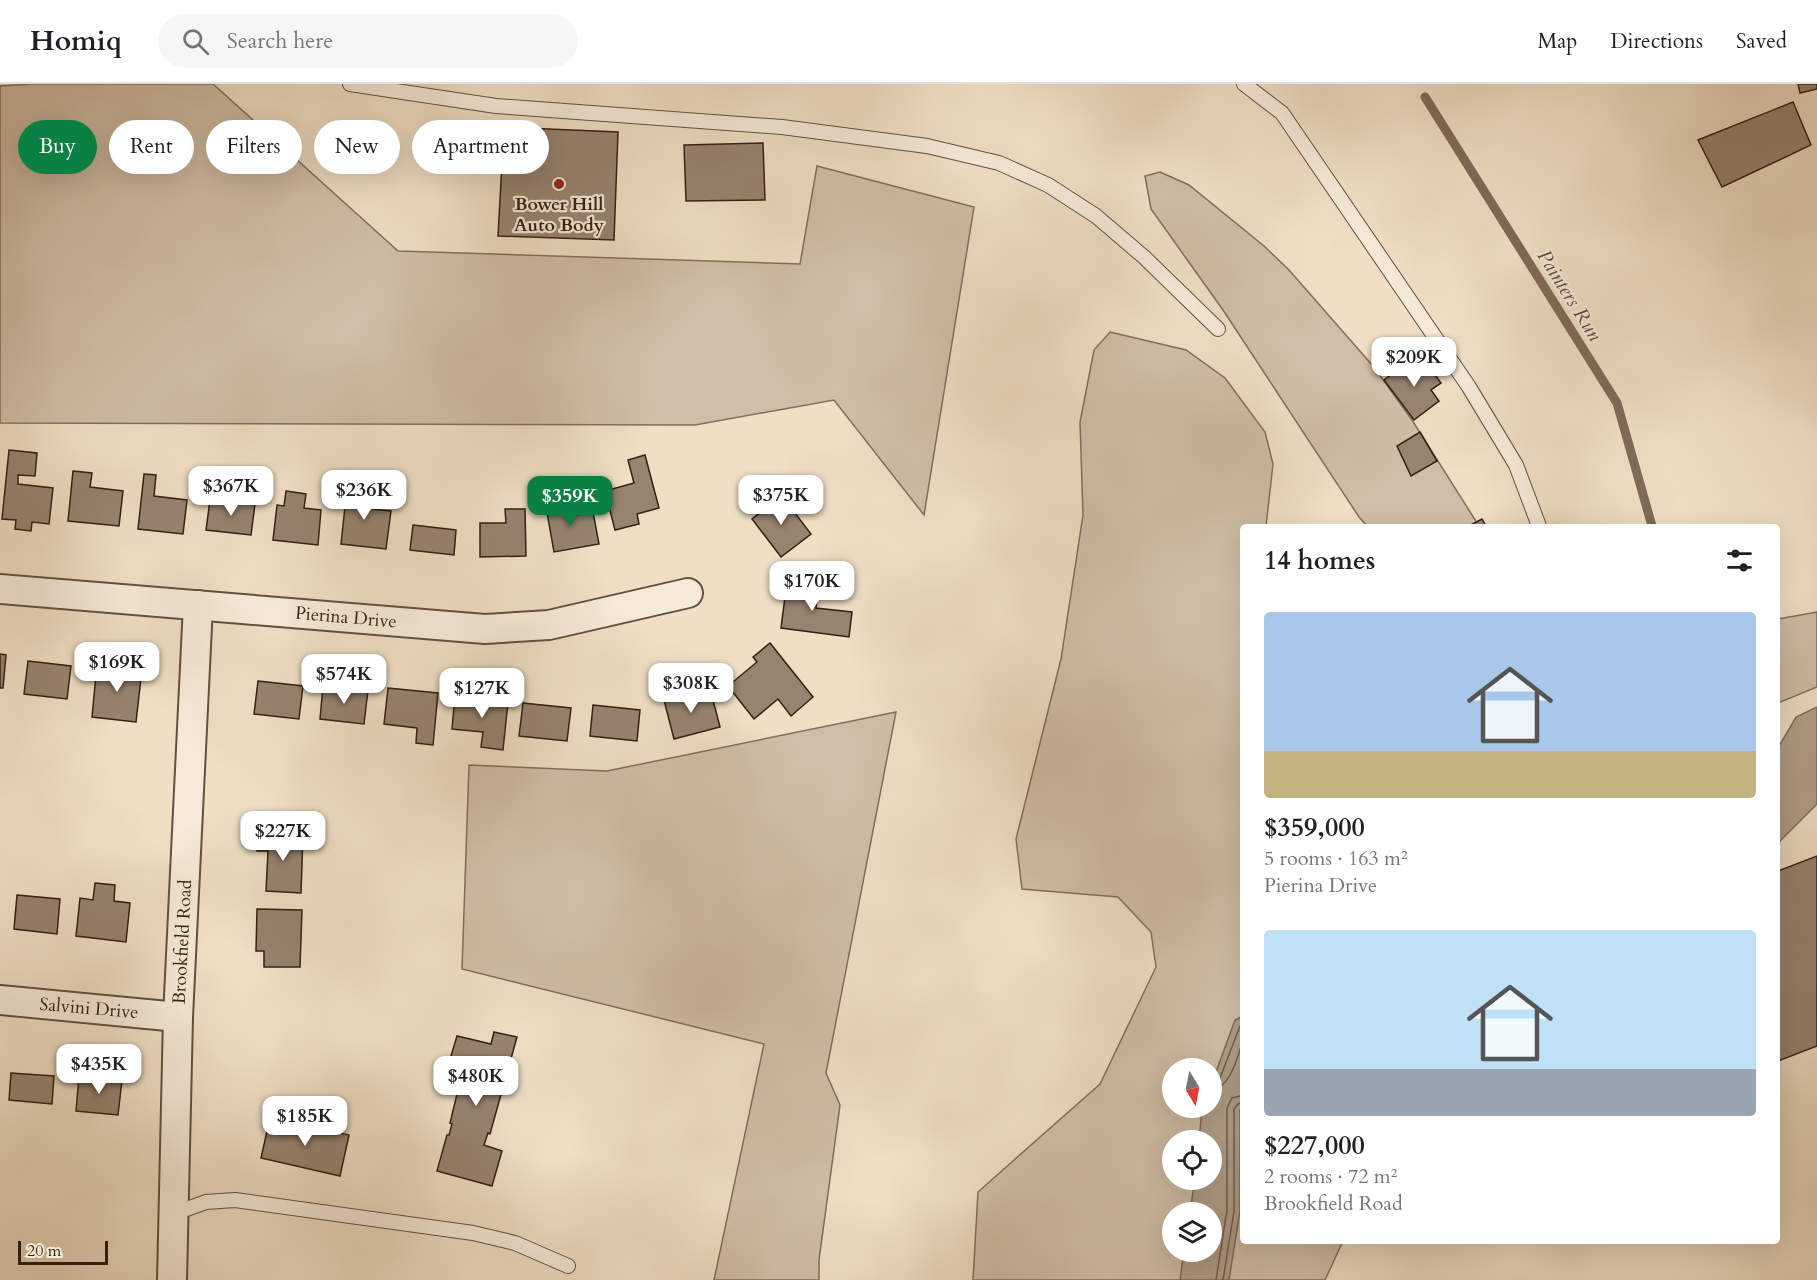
<!DOCTYPE html>
<html lang="en">
<head>
<meta charset="utf-8">
<style>
	:root { --surface:#fff; --page:#f6f6f6; --text:#202124; --muted:#757577; --line:#e0e0e0; --accent:#0b8043 }
	body { margin:0; font-family:Cardo,serif; background:var(--page); color:var(--text); height:100vh; display:flex; flex-direction:column; font-size:22px; white-space:nowrap }
	* { box-sizing:border-box; margin:0 }
	p { font-size:20px; color:var(--muted) }
	.icon { flex:none; width:33px; height:33px; fill:none; stroke:currentColor; stroke-width:2; stroke-linecap:round; stroke-linejoin:round }
	.map { position:relative; flex:1; overflow:hidden }
	.side { position:absolute; left:1240px; top:440px; width:540px; height:720px; display:flex; flex-direction:column; background:var(--surface); border-radius:6px; box-shadow:0 6px 24px #0002 }
	.side>* { flex:none }
	.hud { position:absolute; left:18px; top:36px; width:570px; height:54px; display:flex; gap:12px }
	.needle { width:39px; rotate:170deg }
	.buttons { position:absolute; left:1162px; top:974px; display:grid; gap:12px }
	.buttons a { display:grid; place-items:center; width:60px; height:60px; border-radius:50%; background:var(--surface); box-shadow:0 6px 24px #0002; font-size:30px }
	.scale { position:absolute; left:18px; bottom:15px; width:90px; box-sizing:border-box; padding-left:6px; border:3px solid #351f13; border-top:0; font-size:16px; line-height:21px; white-space:nowrap; color:#351f13; -webkit-text-stroke:4px #f5ead9; paint-order:stroke }
	.price { position:absolute; translate:-50% -51px; padding:0 14px; border-radius:12px; background:#fff; color:#222; font-size:20px; line-height:39px; filter:drop-shadow(0 2px 3px #0008) }
	.price::after { content:''; position:absolute; left:50%; top:36px; width:18px; height:14px; margin-left:-9px; background:inherit; clip-path:polygon(0 0,100% 0,50% 100%) }
	.price.on { background:var(--accent); color:#fff }
	ul { padding:0; list-style:none }
	li { display:grid; align-content:center; gap:12px; height:318px; padding:0 24px }
	li span { display:grid; place-items:center; height:186px; border-radius:6px; color:#555 }
	li>.icon { margin-inline-start:auto }
	span .icon { width:108px; height:108px; fill:#fffc; stroke-width:1 }
	li b { font-size:26px }
	h2 { display:flex; justify-content:space-between; align-items:center; height:72px; padding:0 24px; font-size:26px }
	.chip { padding:0 21px; border-radius:27px; background:var(--surface); box-shadow:0 6px 24px #0002; font-size:21px; line-height:54px }
	.chip.on { background:var(--accent); color:#fff }
	header { display:flex; align-items:center; gap:36px; box-sizing:border-box; height:84px; padding:0 30px; background:var(--surface); border-bottom:2px solid var(--line) }
	header strong { font-size:28px }
	nav { display:flex; gap:33px; margin-inline-start:auto; font-size:21px }
	.search { width:420px; height:54px; background:var(--page); display:flex; align-items:center; gap:15px; box-sizing:border-box; padding:0 21px; border-radius:33px; color:var(--muted); font-size:22px }
	.map>svg:first-child { display:block }
</style>
</head>
<body>
<header>
<strong>Homiq</strong>
<div class="search"><svg class="icon" aria-label="search" viewBox="0 0 24 24"><circle cx="10" cy="10" r="6"/><path d="M15 15l6 6"/></svg>Search here</div>
<nav><a>Map</a><a>Directions</a><a>Saved</a></nav>
</header>
<div class="map">
<svg width="1817" height="1196" viewBox="0 0 1817 1196">
	<rect width="100%" height="100%" fill="#efdfc5"/>
	<filter id="stains"><feTurbulence type="fractalNoise" baseFrequency=".00333" numOctaves="4"/><feColorMatrix values="0 0 0 0 .2 0 0 0 0 .09 0 0 0 0 .02 0 0 0 .5 -.17"/></filter>
	<radialGradient id="worn" r=".72"><stop offset=".6" stop-color="#630" stop-opacity="0"/><stop offset="1" stop-color="#630" stop-opacity=".3"/></radialGradient>
	<!-- green -->
	<g fill="#cfbea7" stroke="#826e5d" stroke-width="1.5" fill-rule="evenodd">
		<polygon points="33,0 213,0 398,167 800,180 817,82 974,123 924,431 834,316 695,341 0,339 0,2"/>
		<polygon points="1160,88 1189,101 1264,162 1289,186 1373,282 1412,336 1479,442 1367,442 1359,433 1223,226 1151,125 1145,92"/>
		<path d="M 1110,248 L 1186,266 L 1225,294 L 1265,348 L 1273,380 L 1266,442 L 1244,442 L 1244,1156 L 1343,1157 L 1325,1196 L 973,1196 L 978,1108 L 1100,1000 L 1156,883 L 1151,848 L 1118,813 L 1022,805 L 1016,755 L 1061,575 L 1083,431 L 1080,338 L 1094,266 ZM 1173,984 L 1212,984 L 1212,1023 L 1173,1023 ZM 1173,1056 L 1212,1056 L 1212,1095 L 1173,1095 ZM 1173,1128 L 1212,1128 L 1212,1167 L 1173,1167 Z"/>
		<polygon points="1817,528 1817,603 1778,619 1778,535"/>
		<polygon points="896,628 826,989 840,1021 819,1176 819,1196 714,1196 764,960 462,885 469,681 607,687"/>
	</g>
	<!-- water -->
	<g fill="#b09e88" stroke="#7f6b59" stroke-width="1.5">
		<polygon points="1817,623 1817,720 1778,759 1778,664 1796,633"/>
		<polygon points="1243,932 1244,1019 1240,1026 1240,1127 1229,1196 1180,1196 1184,1167 1212,1167 1212,1128 1190,1128 1195,1095 1212,1095 1212,1056 1199,1056 1202,1025 1203,1023 1212,1023 1212,999 1235,936"/>
	</g>
	<g fill="none" stroke-linecap="round" stroke-linejoin="round">
		<!-- shore -->
		<g stroke="#725e4e" stroke-width="1.5">
			<polyline points="1212,998 1220,994 1240,942 1244,939"/>
			<path d="M 1212,1006 C 1231,1004 1238,970 1244,954"/>
			<polyline points="1216,1196 1227,1126 1227,1024 1232,1014 1244,1011"/>
			<polyline points="1223,1196 1234,1127 1234,1025 1238,1020 1244,1018"/>
		</g>
		<!-- stream -->
		<polyline stroke="#7f6b59" stroke-width="9" points="1425,13 1617,319 1652,442"/>
	</g>
	<!-- building -->
	<g fill="#968370" stroke="#351f13" stroke-width="1.5">
		<polygon points="1798,0 1817,0 1817,5 1800,9"/>
		<polygon points="1793,18 1811,61 1722,103 1698,56"/>
		<polygon points="504,43 618,48 614,156 498,152"/>
		<polygon points="763,59 765,116 686,117 684,61"/>
		<polygon points="1410,277 1417,287 1427,280 1441,299 1431,306 1439,317 1414,336 1384,296"/>
		<polygon points="1420,348 1437,377 1411,392 1397,362"/>
		<polygon points="9,366 37,369 35,392 18,391 18,400 53,404 49,440 32,438 31,447 15,445 16,436 2,435"/>
		<polygon points="645,371 659,424 637,430 639,440 615,446 605,407 634,399 628,376"/>
		<polygon points="73,387 92,389 90,403 123,407 119,442 68,437"/>
		<polygon points="144,390 156,391 154,412 187,416 183,450 138,445"/>
		<polygon points="347,404 375,407 373,425 391,427 386,465 341,460"/>
		<polygon points="286,407 306,410 304,424 321,426 318,461 273,456 277,421 284,422"/>
		<polygon points="782,412 811,450 781,473 752,435"/>
		<polygon points="566,413 569,432 593,428 599,460 554,468 545,417"/>
		<polygon points="210,416 255,420 251,451 206,446"/>
		<polygon points="505,425 525,425 526,472 480,473 480,439 506,439"/>
		<polygon points="1482,435 1486,442 1469,442"/>
		<polygon points="413,441 456,446 454,471 410,466"/>
		<polygon points="787,497 819,501 816,524 852,528 849,553 781,544"/>
		<polygon points="770,559 813,613 791,632 778,615 754,635 728,602 757,578 753,573"/>
		<polygon points="0,570 6,571 3,604 0,604"/>
		<polygon points="28,577 71,582 67,615 24,610"/>
		<polygon points="97,580 142,585 136,638 92,633"/>
		<polygon points="258,597 303,602 299,635 254,630"/>
		<polygon points="323,602 368,606 364,640 320,635"/>
		<polygon points="388,604 438,609 433,661 416,659 417,644 384,640"/>
		<polygon points="685,606 688,614 711,608 720,643 674,655 663,612"/>
		<polygon points="455,612 508,618 503,666 481,663 483,648 452,645"/>
		<polygon points="523,619 571,624 567,657 519,652"/>
		<polygon points="593,621 640,626 637,657 590,652"/>
		<polygon points="257,751 303,752 301,809 266,807 268,767 257,767"/>
		<polygon points="1817,772 1817,962 1778,977 1778,787"/>
		<polygon points="95,799 115,801 114,817 130,819 126,858 76,852 80,814 93,816"/>
		<polygon points="17,811 60,815 57,850 14,845"/>
		<polygon points="257,825 302,826 300,883 264,883 264,867 256,867"/>
		<polygon points="494,948 517,953 490,1050 488,1049 484,1061 502,1067 492,1102 437,1087 447,1051 449,1051 452,1040 450,1039 458,1006 450,1003 455,990 462,991 464,987 448,982 457,952 491,960"/>
		<polygon points="11,989 54,992 52,1020 9,1016"/>
		<polygon points="79,992 122,996 118,1031 76,1027"/>
		<polygon points="270,1034 349,1051 340,1092 261,1074"/>
	</g>
	<g fill="none" stroke-linecap="round" stroke-linejoin="round">
		<defs>
			<g id="lane">
				<polyline points="350,0 496,22 782,43 927,62 999,79 1048,101 1096,132 1144,173 1218,245"/>
				<polyline points="1244,0 1282,29 1469,303 1516,381 1539,442"/>
				<polyline points="173,1130 206,1118 235,1116 473,1149 515,1159 568,1182"/>
			</g>
			<g id="street">
				<polyline points="0,505 485,545 549,541 688,509"/>
				<polyline points="0,916 178,933"/>
				<polyline points="172,1196 178,933 198,521"/>
			</g>
		</defs>
		<!-- lane casing -->
		<use href="#lane" stroke="#644f40" stroke-width="16"/>
		<!-- street casing -->
		<use href="#street" stroke="#644f40" stroke-width="32"/>
		<!-- lane -->
		<use href="#lane" stroke="#f5ead9" stroke-width="14"/>
		<!-- street -->
		<use href="#street" stroke="#f5ead9" stroke-width="28"/>
	</g>
	<!-- markers -->
	<circle fill="#8f2418" stroke="#f5ead9" stroke-width="2" cx="559" cy="100" r="6"/>
	<g text-anchor="middle" stroke-width="4.5" stroke-linejoin="round" paint-order="stroke">
		<!-- poi labels -->
		<g font-size="18" font-weight="bold" fill="#351f13" stroke="#f5ead9">
			<text x="559" y="126">Bower Hill<tspan x="559" dy="21">Auto Body</tspan></text>
		</g>
		<!-- street labels -->
		<g font-size="18" fill="#351f13" stroke="#f5ead9">
			<text transform="translate(346 533) rotate(5)" y="6">Pierina Drive</text>
			<text transform="translate(182 858) rotate(-87)" y="6">Brookfield Road</text>
			<text transform="translate(89 924) rotate(5)" y="6">Salvini Drive</text>
		</g>
		<!-- water labels -->
		<g font-size="20" font-style="italic" fill="#604b3c" stroke="#f5ead9">
			<text transform="translate(1570 211) rotate(58)" y="7">Painters Run</text>
		</g>
	</g>
	<rect width="100%" height="100%" filter="url(#stains)"/>
	<rect width="100%" height="100%" fill="url(#worn)"/>
</svg>
<div class="buttons">
<a><svg class="needle" viewBox="-14 -14 28 28"><path d="M0-13l5 13h-10z" fill="#e53935"/><path d="M0 13l5-13h-10z" fill="#757577"/></svg></a>
<a><svg class="icon" aria-label="locate" viewBox="0 0 24 24"><circle cx="12" cy="12" r="6"/><path d="M12 2v4M12 18v4M2 12h4M18 12h4"/></svg></a>
<a><svg class="icon" aria-label="layers" viewBox="0 0 24 24"><path d="M12 4l9 5-9 5-9-5zM3 14l9 5 9-5"/></svg></a>
</div>
<div class="scale">20 m</div>
<b class="price" style="left:1414px;top:304px">$209K</b>
<b class="price" style="left:231px;top:433px">$367K</b>
<b class="price" style="left:364px;top:437px">$236K</b>
<b class="price" style="left:781px;top:442px">$375K</b>
<b class="price on" style="left:570px;top:443px">$359K</b>
<b class="price" style="left:812px;top:528px">$170K</b>
<b class="price" style="left:117px;top:609px">$169K</b>
<b class="price" style="left:344px;top:621px">$574K</b>
<b class="price" style="left:691px;top:630px">$308K</b>
<b class="price" style="left:482px;top:635px">$127K</b>
<b class="price" style="left:283px;top:778px">$227K</b>
<b class="price" style="left:99px;top:1011px">$435K</b>
<b class="price" style="left:476px;top:1023px">$480K</b>
<b class="price" style="left:305px;top:1063px">$185K</b>
<div class="hud">
<a class="chip on">Buy</a>
<a class="chip">Rent</a>
<a class="chip">Filters</a>
<a class="chip">New</a>
<a class="chip">Apartment</a>
</div>
<section class="side">
<h2>14 homes<svg class="icon" aria-label="filters" viewBox="0 0 24 24"><path d="M4 7h16M4 17h16"/><circle cx="9" cy="7" r="2"/><circle cx="15" cy="17" r="2"/></svg></h2>
<ul>
<li><span style="background:linear-gradient(#a9c7e8 75%,#c2b280 0)"><svg class="icon" aria-label="home" viewBox="0 0 24 24"><path d="M3 11l9-7 9 7M6 9v11h12V9"/></svg></span><div><b>$359,000</b><p>5 rooms · 163 m²</p><p>Pierina Drive</p></div></li>
<li><span style="background:linear-gradient(#bfe0f5 75%,#9aa5b1 0)"><svg class="icon" aria-label="home" viewBox="0 0 24 24"><path d="M3 11l9-7 9 7M6 9v11h12V9"/></svg></span><div><b>$227,000</b><p>2 rooms · 72 m²</p><p>Brookfield Road</p></div></li>
</ul>
</section>
</div>
</body>
</html>
